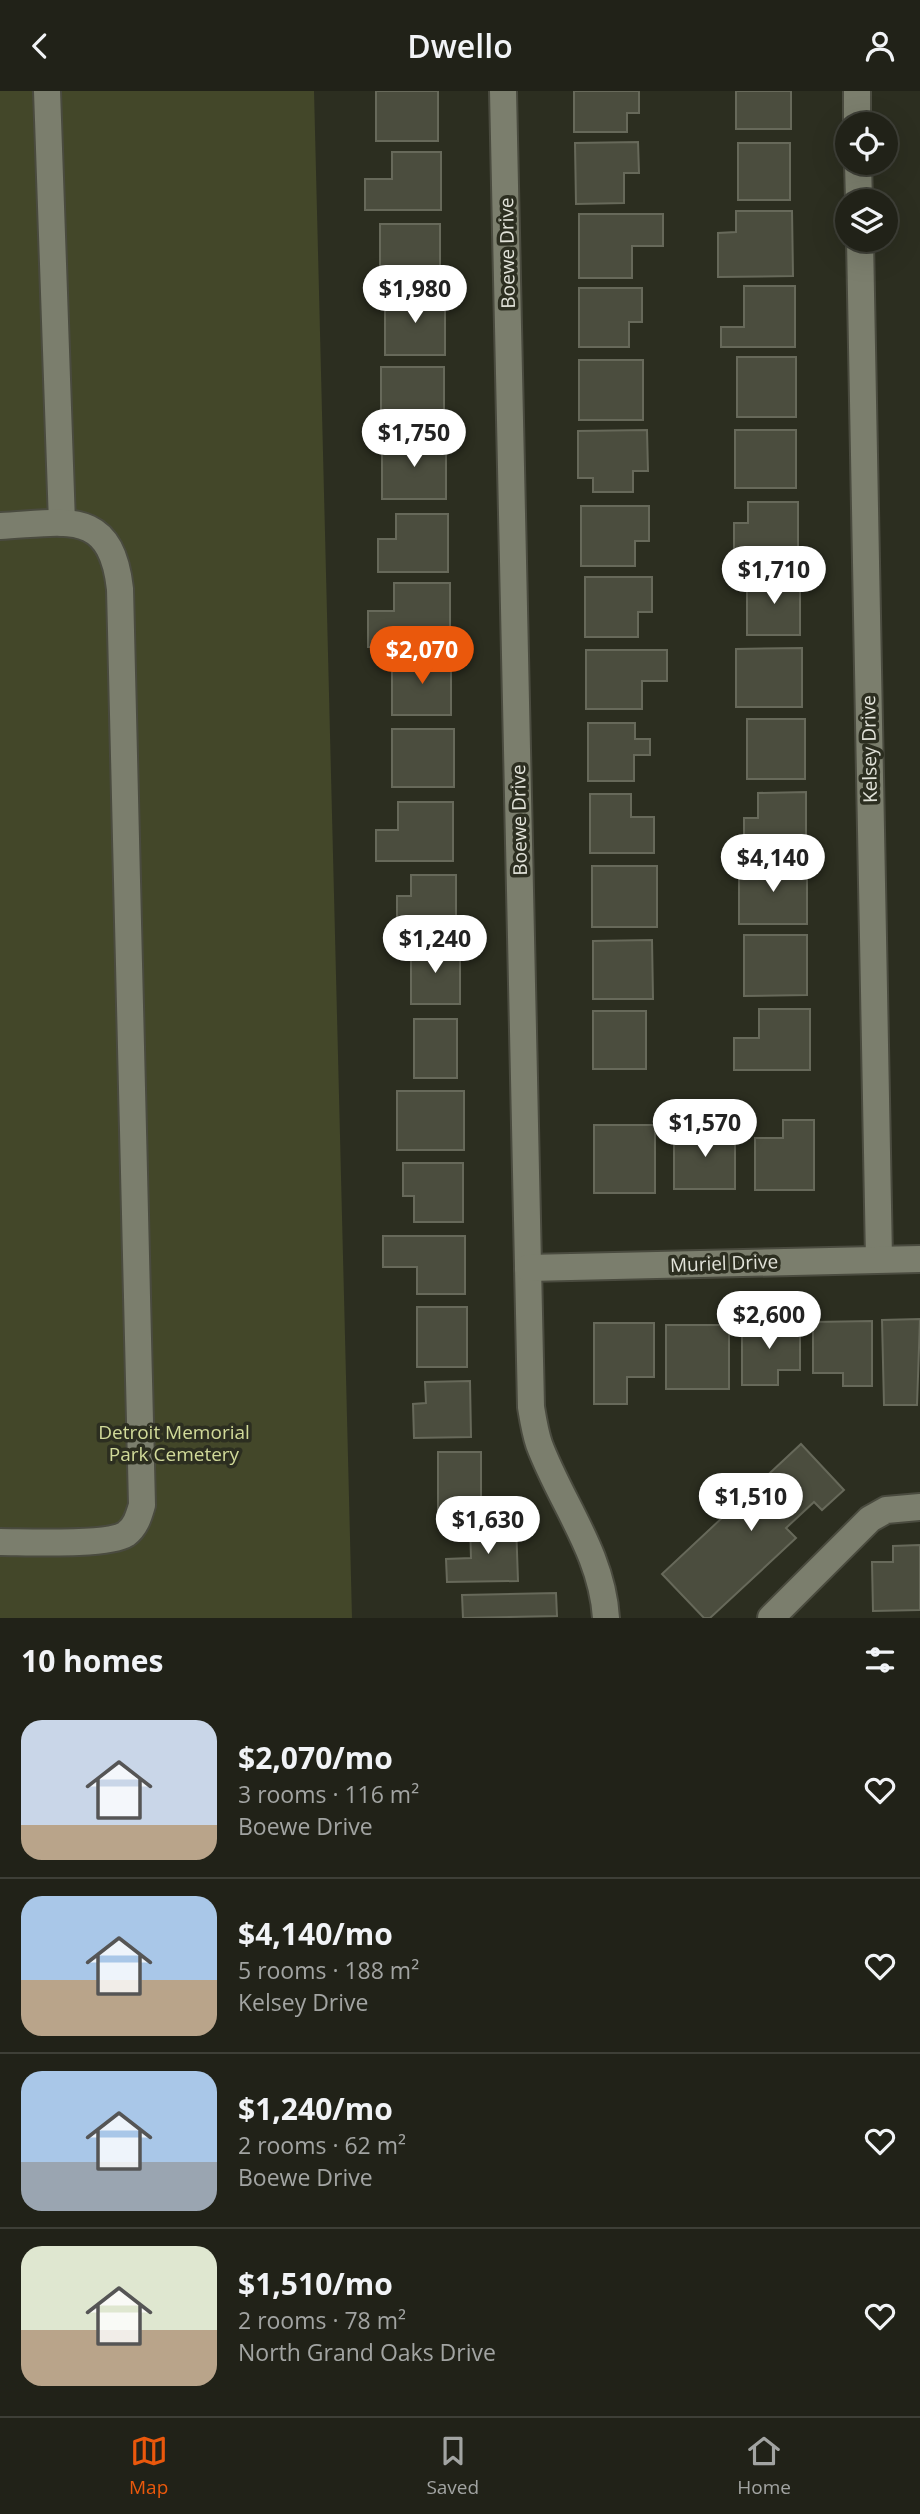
<!DOCTYPE html>
<html lang="en">
<head>
<meta charset="utf-8">
<style>
	:root { --surface:#212218; --page:#292a21; --text:#f1f3f6; --muted:#a2a4a2; --line:#3e3f37; --accent:#ea580c }
	body { margin:0; font-family:"Open Sans",sans-serif; background:var(--page); color:var(--text); height:100vh; display:flex; flex-direction:column; font-size:26px; white-space:nowrap }
	* { box-sizing:border-box; margin:0 }
	p { font-size:23px; color:var(--muted) }
	.icon { flex:none; width:38px; height:38px; fill:none; stroke:currentColor; stroke-width:2; stroke-linecap:round; stroke-linejoin:round }
	.map { position:relative; height:1527px; overflow:hidden }
	.panel { display:flex; flex-direction:column; background:var(--surface); flex:1 }
	.panel>* { flex:none }
	.fabs { position:absolute; left:835px; top:21px; display:grid; gap:14px }
	.fabs a { display:grid; place-items:center; width:63px; height:63px; border-radius:50%; background:var(--surface); box-shadow:0 7px 28px #0002,0 0 0 2px var(--line); font-size:35px }
	.price { position:absolute; translate:-50% -60px; padding:0 16px; border-radius:24px; background:#fff; color:#222; font-size:23px; line-height:46px; filter:drop-shadow(0 2px 4px #0008) }
	.price::after { content:''; position:absolute; left:50%; top:42px; width:21px; height:16px; margin-left:-10px; background:inherit; clip-path:polygon(0 0,100% 0,50% 100%) }
	.price.selected { background:var(--accent); color:#fff }
	ul { padding:0; list-style:none }
	li { display:flex; align-items:center; gap:21px; height:175px; padding:0 21px }
	li+li { border-top:2px solid var(--line) }
	li span { display:grid; place-items:center; flex:none; width:196px; height:140px; border-radius:21px; color:#555 }
	li>.icon { margin-inline-start:auto }
	span .icon { width:84px; height:84px; fill:#fffc; stroke-width:1 }
	li b { font-size:30px }
	h2 { display:flex; justify-content:space-between; align-items:center; height:84px; padding:0 21px; font-size:30px }
	header { display:flex; justify-content:space-between; align-items:center; height:91px; padding:0 21px; background:var(--surface); font-size:32px; font-weight:600 }
	.tabs { display:flex; justify-content:space-around; align-items:center; height:98px; border-top:2px solid var(--line); background:var(--surface); font-size:19px; color:var(--muted) }
	.tabs a { display:grid; justify-items:center; gap:4px }
	.tabs .selected { color:var(--accent) }
	.map>svg:first-child { display:block }
</style>
</head>
<body>
<header><svg class="icon" aria-label="back" viewBox="0 0 24 24"><path d="M15 5l-7 7 7 7"/></svg>Dwello<svg class="icon" aria-label="person" viewBox="0 0 24 24"><circle cx="12" cy="8" r="4"/><path d="M4 21q1-7 8-7t8 7"/></svg></header>
<div class="map">
<svg width="920" height="1527" viewBox="0 0 920 1527">
	<rect width="100%" height="100%" fill="#2c2e20"/>
	<!-- green -->
	<polygon fill="#434729" points="0,0 314,0 352,1527 0,1527"/>
	<!-- building -->
	<g fill="#4b4d3e" stroke="#67695a" stroke-width="2">
		<rect x="376" y="0" width="62" height="50"/>
		<polygon points="574,0 639,0 639,22 627,22 627,41 574,41"/>
		<rect x="736" y="0" width="55" height="38"/>
		<polygon points="638,51 639,82 624,82 624,112 576,113 575,52"/>
		<rect x="738" y="52" width="52" height="57"/>
		<polygon points="392,61 441,61 441,119 365,119 365,88 392,88"/>
		<polygon points="736,120 792,120 793,185 718,186 718,142 736,141"/>
		<polygon points="579,123 663,123 663,155 632,155 632,187 579,187"/>
		<rect x="380" y="133" width="60" height="59"/>
		<polygon points="744,195 795,195 795,256 721,256 721,236 744,236"/>
		<polygon points="579,197 642,197 642,231 629,231 629,256 579,256"/>
		<rect x="385" y="205" width="60" height="59"/>
		<rect x="737" y="266" width="59" height="60"/>
		<rect x="579" y="269" width="64" height="60"/>
		<rect x="381" y="276" width="63" height="59"/>
		<polygon points="647,339 648,380 633,380 633,401 593,401 593,387 578,387 578,340"/>
		<rect x="735" y="339" width="61" height="58"/>
		<rect x="382" y="349" width="64" height="59"/>
		<polygon points="748,411 798,411 798,471 734,471 734,432 748,432"/>
		<polygon points="581,415 649,415 649,450 635,450 635,475 581,475"/>
		<polygon points="396,423 448,423 448,481 378,481 378,448 396,448"/>
		<polygon points="585,486 652,486 652,521 638,521 638,546 585,546"/>
		<rect x="747" y="486" width="53" height="58"/>
		<polygon points="394,492 450,492 450,556 368,556 368,520 394,520"/>
		<polygon points="802,557 802,616 736,616 736,558"/>
		<polygon points="586,559 667,559 667,590 642,590 642,618 586,618"/>
		<rect x="392" y="566" width="59" height="58"/>
		<rect x="747" y="628" width="58" height="60"/>
		<polygon points="588,632 635,632 635,648 650,648 650,664 634,664 634,690 588,690"/>
		<rect x="392" y="638" width="62" height="58"/>
		<polygon points="806,701 806,759 744,759 744,727 758,727 758,702"/>
		<polygon points="590,703 631,703 631,726 654,726 654,762 590,762"/>
		<polygon points="398,711 453,711 453,770 376,770 376,739 398,739"/>
		<rect x="739" y="774" width="68" height="59"/>
		<rect x="592" y="775" width="65" height="61"/>
		<polygon points="411,784 456,784 456,841 397,841 397,805 411,805"/>
		<polygon points="744,844 807,844 807,904 744,905"/>
		<polygon points="652,849 653,908 593,908 593,850"/>
		<rect x="411" y="855" width="49" height="58"/>
		<polygon points="759,918 810,918 810,979 734,979 734,947 759,947"/>
		<rect x="593" y="920" width="53" height="58"/>
		<rect x="414" y="928" width="43" height="59"/>
		<rect x="397" y="1000" width="67" height="59"/>
		<polygon points="783,1029 814,1029 814,1099 755,1099 755,1047 783,1047"/>
		<rect x="594" y="1034" width="61" height="68"/>
		<rect x="674" y="1037" width="61" height="61"/>
		<polygon points="403,1072 463,1072 463,1131 414,1131 414,1105 403,1105"/>
		<polygon points="383,1145 465,1145 465,1203 417,1203 417,1176 383,1176"/>
		<rect x="417" y="1216" width="50" height="60"/>
		<polygon points="920,1228 917,1314 884,1314 882,1229"/>
		<polygon points="872,1230 872,1295 843,1295 843,1282 813,1282 813,1231"/>
		<polygon points="742,1231 800,1231 800,1279 778,1279 778,1294 742,1294"/>
		<polygon points="594,1232 654,1232 654,1286 627,1286 627,1313 594,1313"/>
		<rect x="666" y="1234" width="63" height="64"/>
		<polygon points="470,1290 471,1346 414,1347 413,1313 426,1312 425,1291"/>
		<polygon points="801,1353 844,1399 822,1419 814,1411 786,1437 796,1447 710,1527 704,1527 662,1483"/>
		<rect x="438" y="1361" width="43" height="57"/>
		<polygon points="516,1432 518,1490 447,1491 446,1468 471,1467 470,1433"/>
		<polygon points="920,1454 920,1519 873,1520 872,1471 893,1471 893,1455"/>
		<polygon points="556,1502 557,1525 463,1527 462,1504"/>
	</g>
	<g fill="none" stroke-linecap="round" stroke-linejoin="round">
		<defs>
			<g id="minor">
				<polyline points="47,0 62,432"/>
				<path d="M 503,0 L 531,1316 C 533,1328 535,1341 539,1353 C 561,1412 602,1462 606,1527"/>
				<polyline points="857,0 857,33"/>
				<polyline points="858,72 859,110"/>
				<polyline points="860,149 879,1168"/>
				<path d="M 0,435 C 65,432 111,416 120,498 L 142,1414 C 139,1424 136,1436 126,1443 C 108,1455 26,1451 0,1451"/>
				<polyline points="528,1177 920,1168"/>
				<polyline points="771,1527 870,1428 886,1419 920,1416"/>
			</g>
		</defs>
		<!-- minor casing -->
		<use href="#minor" stroke="#4a4b3f" stroke-width="30"/>
		<!-- minor -->
		<use href="#minor" stroke="#7b7e6d" stroke-width="26"/>
	</g>
	<g text-anchor="middle" stroke-width="7" stroke-linejoin="round" paint-order="stroke">
		<!-- street labels -->
		<g font-size="19" fill="#e2e3da" stroke="#2c2e20">
			<text transform="translate(507 162) rotate(-91)" y="7">Boewe Drive</text>
			<text transform="translate(869 658) rotate(-91)" y="7">Kelsey Drive</text>
			<text transform="translate(519 729) rotate(-91)" y="7">Boewe Drive</text>
			<text transform="translate(724 1172) rotate(-2)" y="7">Muriel Drive</text>
		</g>
		<!-- park labels -->
		<g font-size="19" fill="#d1da99" stroke="#2c2e20">
			<text x="174" y="1348">Detroit Memorial<tspan x="174" dy="22">Park Cemetery</tspan></text>
		</g>
	</g>
</svg>
<div class="fabs">
<a><svg class="icon" aria-label="locate" viewBox="0 0 24 24"><circle cx="12" cy="12" r="6"/><path d="M12 2v4M12 18v4M2 12h4M18 12h4"/></svg></a>
<a><svg class="icon" aria-label="layers" viewBox="0 0 24 24"><path d="M12 4l9 5-9 5-9-5zM3 14l9 5 9-5"/></svg></a>
</div>
<b class="price" style="left:415px;top:234px">$1,980</b>
<b class="price" style="left:414px;top:378px">$1,750</b>
<b class="price" style="left:774px;top:515px">$1,710</b>
<b class="price selected" style="left:422px;top:595px">$2,070</b>
<b class="price" style="left:773px;top:803px">$4,140</b>
<b class="price" style="left:435px;top:884px">$1,240</b>
<b class="price" style="left:705px;top:1068px">$1,570</b>
<b class="price" style="left:769px;top:1260px">$2,600</b>
<b class="price" style="left:751px;top:1442px">$1,510</b>
<b class="price" style="left:488px;top:1465px">$1,630</b>
</div>
<section class="panel">
<h2>10 homes<svg class="icon" aria-label="filters" viewBox="0 0 24 24"><path d="M4 7h16M4 17h16"/><circle cx="9" cy="7" r="2"/><circle cx="15" cy="17" r="2"/></svg></h2>
<ul>
<li><span style="background:linear-gradient(#c9d6e8 75%,#b9a48a 0)"><svg class="icon" aria-label="home" viewBox="0 0 24 24"><path d="M3 11l9-7 9 7M6 9v11h12V9"/></svg></span><div><b>$2,070/mo</b><p>3 rooms · 116 m²</p><p>Boewe Drive</p></div><svg class="icon" aria-label="heart" viewBox="0 0 24 24"><path d="M12 20l-8-8c-3-5 5-10 8-4 3-6 11-1 8 4z"/></svg></li>
<li><span style="background:linear-gradient(#a9c7e8 60%,#b9a48a 0)"><svg class="icon" aria-label="home" viewBox="0 0 24 24"><path d="M3 11l9-7 9 7M6 9v11h12V9"/></svg></span><div><b>$4,140/mo</b><p>5 rooms · 188 m²</p><p>Kelsey Drive</p></div><svg class="icon" aria-label="heart" viewBox="0 0 24 24"><path d="M12 20l-8-8c-3-5 5-10 8-4 3-6 11-1 8 4z"/></svg></li>
<li><span style="background:linear-gradient(#a9c7e8 65%,#9aa5b1 0)"><svg class="icon" aria-label="home" viewBox="0 0 24 24"><path d="M3 11l9-7 9 7M6 9v11h12V9"/></svg></span><div><b>$1,240/mo</b><p>2 rooms · 62 m²</p><p>Boewe Drive</p></div><svg class="icon" aria-label="heart" viewBox="0 0 24 24"><path d="M12 20l-8-8c-3-5 5-10 8-4 3-6 11-1 8 4z"/></svg></li>
<li><span style="background:linear-gradient(#dfe7d0 60%,#b9a48a 0)"><svg class="icon" aria-label="home" viewBox="0 0 24 24"><path d="M3 11l9-7 9 7M6 9v11h12V9"/></svg></span><div><b>$1,510/mo</b><p>2 rooms · 78 m²</p><p>North Grand Oaks Drive</p></div><svg class="icon" aria-label="heart" viewBox="0 0 24 24"><path d="M12 20l-8-8c-3-5 5-10 8-4 3-6 11-1 8 4z"/></svg></li>
</ul>
</section>
<nav class="tabs">
<a class="selected"><svg class="icon" aria-label="map" viewBox="0 0 24 24"><path d="M3 6l6-2 6 2 6-2v14l-6 2-6-2-6 2zM9 4v14M15 6v14"/></svg>Map</a>
<a><svg class="icon" aria-label="saved" viewBox="0 0 24 24"><path d="M7 4h10v16l-5-4-5 4z"/></svg>Saved</a>
<a><svg class="icon" aria-label="home" viewBox="0 0 24 24"><path d="M3 11l9-7 9 7M6 9v11h12V9"/></svg>Home</a>
</nav>
</body>
</html>
